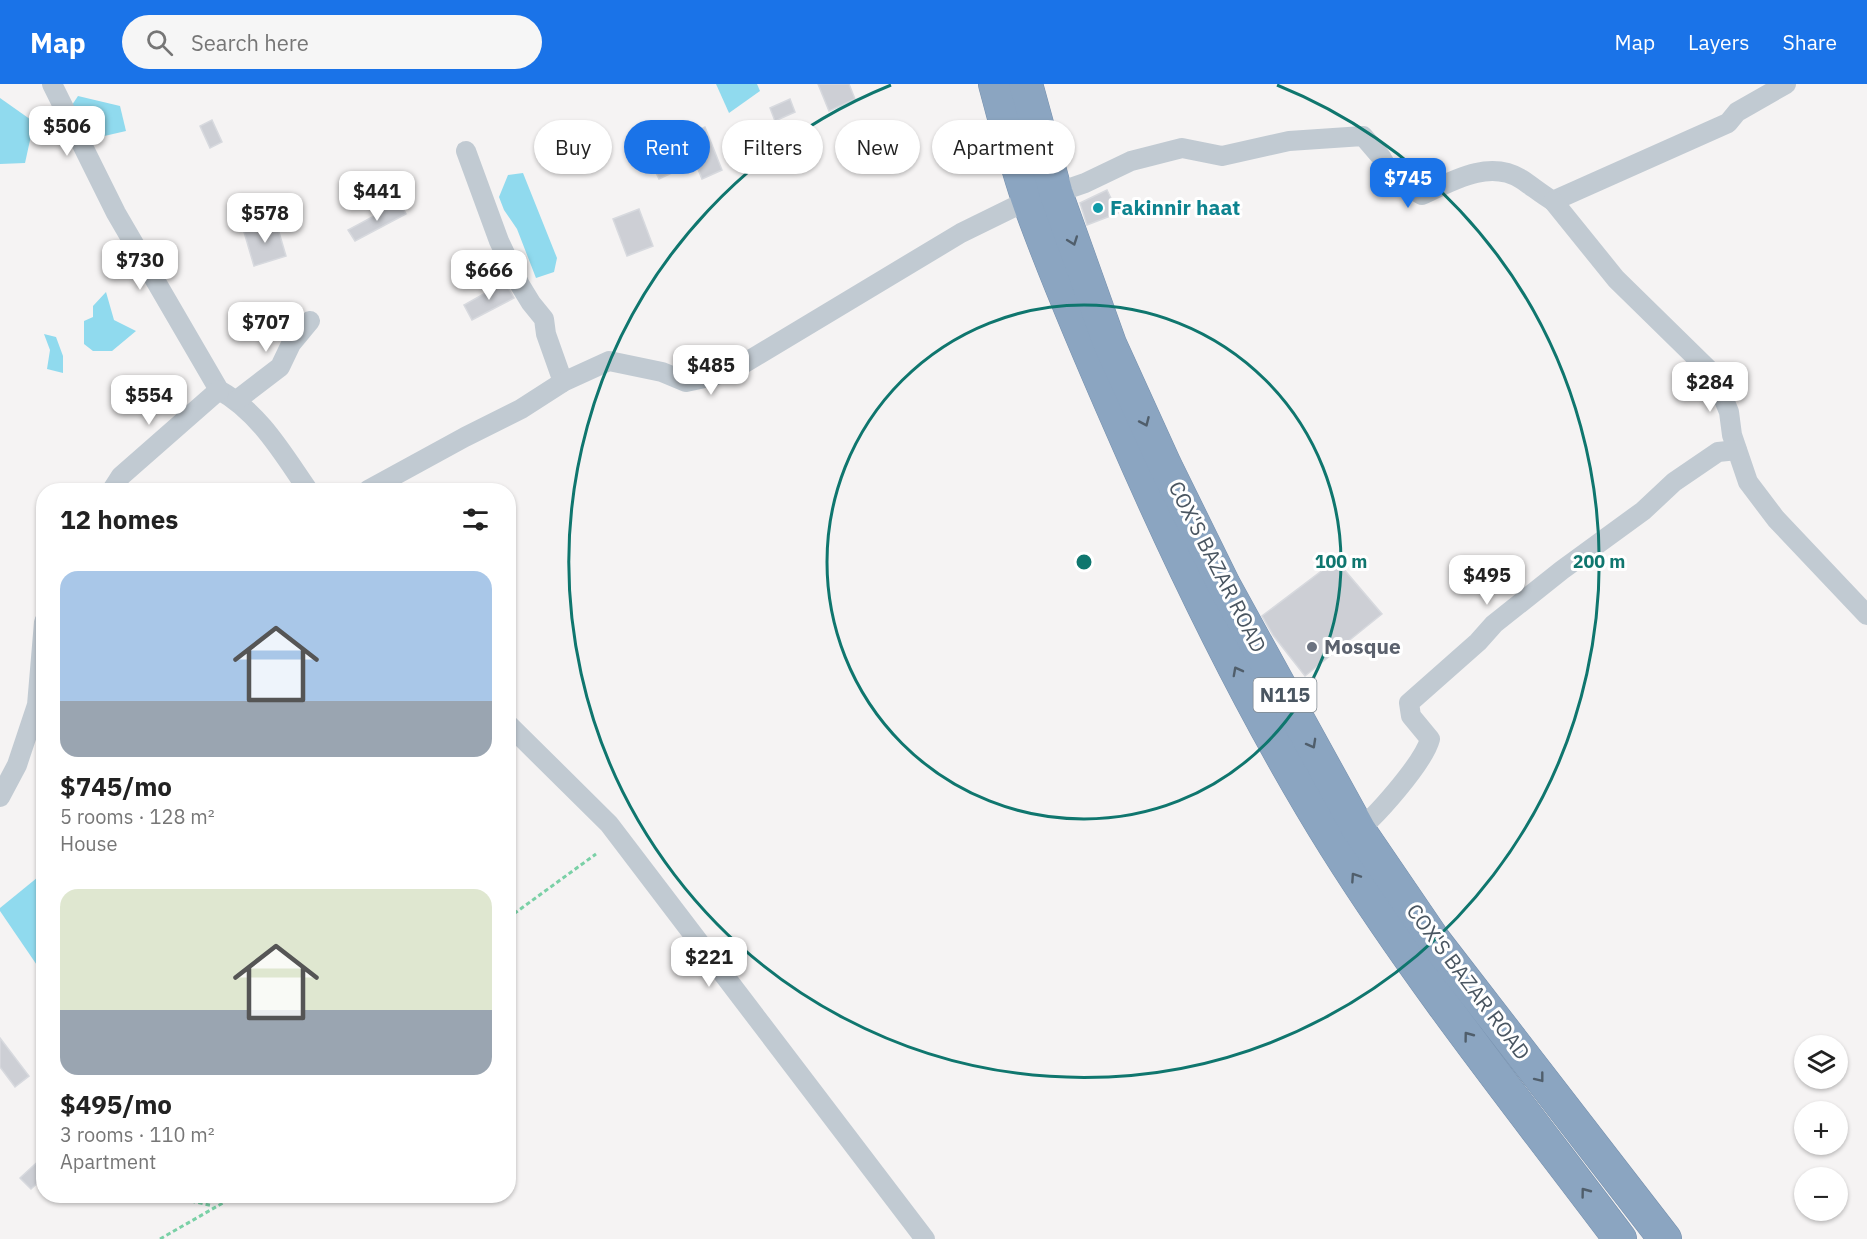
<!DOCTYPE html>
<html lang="en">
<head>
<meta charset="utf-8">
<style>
	:root { --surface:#fff; --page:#f6f6f6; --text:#222; --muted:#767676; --accent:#1a73e8 }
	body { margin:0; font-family:"IBM Plex Sans",sans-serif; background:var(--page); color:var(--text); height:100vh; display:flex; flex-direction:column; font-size:22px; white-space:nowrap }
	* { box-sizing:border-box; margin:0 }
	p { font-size:20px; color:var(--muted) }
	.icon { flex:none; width:33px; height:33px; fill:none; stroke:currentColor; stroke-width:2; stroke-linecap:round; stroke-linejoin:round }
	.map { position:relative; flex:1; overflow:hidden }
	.panel { position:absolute; left:36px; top:399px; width:480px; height:720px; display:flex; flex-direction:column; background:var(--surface); border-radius:24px; box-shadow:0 2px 4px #0004 }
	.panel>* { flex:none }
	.hud { position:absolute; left:534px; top:36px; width:570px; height:54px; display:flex; gap:12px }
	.controls { position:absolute; left:1794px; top:951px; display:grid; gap:12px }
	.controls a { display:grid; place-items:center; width:54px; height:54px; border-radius:50%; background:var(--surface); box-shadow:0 2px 4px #0004; font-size:30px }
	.price { position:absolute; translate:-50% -51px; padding:0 14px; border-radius:12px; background:#fff; color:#222; font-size:20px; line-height:39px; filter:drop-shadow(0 2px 3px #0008) }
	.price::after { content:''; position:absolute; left:50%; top:36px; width:18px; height:14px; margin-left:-9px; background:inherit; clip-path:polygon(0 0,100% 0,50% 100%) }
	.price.current { background:var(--accent); color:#fff }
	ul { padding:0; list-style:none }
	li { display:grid; align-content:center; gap:12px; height:318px; padding:0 24px }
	li span { display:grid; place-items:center; height:186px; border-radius:18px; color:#555 }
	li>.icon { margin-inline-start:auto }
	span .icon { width:108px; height:108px; fill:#fffc; stroke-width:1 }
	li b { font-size:26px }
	h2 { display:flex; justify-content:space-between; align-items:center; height:72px; padding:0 24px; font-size:26px }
	.chip { padding:0 21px; border-radius:27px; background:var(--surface); box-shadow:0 2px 4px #0004; font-size:21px; line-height:54px }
	.chip.current { background:var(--accent); color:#fff }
	header { display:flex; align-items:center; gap:36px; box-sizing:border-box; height:84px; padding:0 30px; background:var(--accent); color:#fff }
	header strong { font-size:28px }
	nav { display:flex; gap:33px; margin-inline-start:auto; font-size:21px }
	.search { width:420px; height:54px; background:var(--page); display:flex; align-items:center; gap:15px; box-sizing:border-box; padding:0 21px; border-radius:33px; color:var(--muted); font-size:22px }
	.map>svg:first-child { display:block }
</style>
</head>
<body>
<header>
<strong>Map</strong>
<div class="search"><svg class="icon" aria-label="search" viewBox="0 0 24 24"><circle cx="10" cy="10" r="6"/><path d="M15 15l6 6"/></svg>Search here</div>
<nav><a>Map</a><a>Layers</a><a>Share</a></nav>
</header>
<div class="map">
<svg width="1867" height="1155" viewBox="0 0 1867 1155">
	<rect width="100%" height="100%" fill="#f5f3f3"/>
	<!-- water -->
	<g fill="#90daee">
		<polygon points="716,0 757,0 760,7 729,29"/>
		<polygon points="78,12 120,22 126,47 87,56 72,21"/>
		<polygon points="0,14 34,38 25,79 0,80"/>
		<polygon points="523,89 557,174 554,188 536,194 517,145 504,126 499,113 508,91"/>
		<polygon points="106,208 114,236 136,247 112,267 93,267 84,260 84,237 93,233 93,222"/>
		<polygon points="44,250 56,253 63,272 63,289 47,285 50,266"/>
		<polygon points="43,789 43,890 0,827 0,824"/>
	</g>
	<!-- building -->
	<g fill="#cdcfd5" stroke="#d7d9de" stroke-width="1.5">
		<polygon points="818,0 849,0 855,15 829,27"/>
		<polygon points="790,15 795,28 775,37 770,24"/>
		<polygon points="212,36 222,58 210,64 200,42"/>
		<polygon points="705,43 722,86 702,95 695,78 659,95 647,69"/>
		<polygon points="769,47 777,65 755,75 747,58"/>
		<polygon points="1107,106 1118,129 1087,141 1080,119"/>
		<polygon points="400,118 406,130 355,157 348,146"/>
		<polygon points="639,125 653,162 627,172 613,135"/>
		<polygon points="276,138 286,172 254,182 244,148"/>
		<polygon points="505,198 514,214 472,236 464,221"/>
		<polygon points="1336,476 1382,530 1305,592 1273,551 1262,532"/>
		<polygon points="0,954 29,992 15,1003 0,983"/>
		<polygon points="44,1072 44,1093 31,1105 20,1094"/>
	</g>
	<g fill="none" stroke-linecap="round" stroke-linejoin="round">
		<defs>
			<g id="highway">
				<path d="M 995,0 C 1006,40 1016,82 1030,121 C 1057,196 1089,270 1121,343 C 1183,486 1252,629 1335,762 C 1421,899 1523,1026 1620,1155"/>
				<polyline points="1026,0 1056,109 1110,260 1165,381 1224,501 1359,746 1434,856 1665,1155"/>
			</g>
		</defs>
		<!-- highway casing -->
		<use href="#highway" stroke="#7690ad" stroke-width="34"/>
		<!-- path -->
		<g stroke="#7ad0a6" stroke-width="3" stroke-dasharray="4.5 3" stroke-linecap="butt">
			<polyline points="508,834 596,770"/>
			<polyline points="169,1112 213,1122"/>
			<polyline points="160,1155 235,1112"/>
		</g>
		<!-- street -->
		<g stroke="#c1cad2" stroke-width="20">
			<path d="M 52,0 L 116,129 L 219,306 C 259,328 283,370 308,406"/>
			<polyline points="466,67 499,157 520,201 531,219 544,235 546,250 563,298"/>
			<path d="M 1056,109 L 1085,99 L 1131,77 L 1182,64 L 1222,72 L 1289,57 L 1363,52 L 1381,73 L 1393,94 L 1422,111 C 1452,97 1489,75 1521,95 C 1532,102 1541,110 1553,117 L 1728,39 L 1737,28 L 1786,0"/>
			<polyline points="1553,117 1616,195 1714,291 1729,328 1732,351 1748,398 1776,435 1867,531"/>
			<polyline points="237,316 280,283 291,260 310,237"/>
			<polyline points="112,406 121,392 219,306"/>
			<polyline points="368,406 465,353 521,325 563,298 609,277 662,288 686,298 714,292 743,280 961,149 1016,122 1029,118"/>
			<polyline points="508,640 609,740 925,1155"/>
			<polyline points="0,713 17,681 37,621 44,538"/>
			<path d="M 1353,750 C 1374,736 1424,678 1430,655 L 1411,632 L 1409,619 L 1478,558 L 1494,540 L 1562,486 L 1643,427 L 1674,398 L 1718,368 L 1737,366"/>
		</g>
		<!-- highway -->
		<use href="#highway" stroke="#8ba5c1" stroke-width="33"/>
	</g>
	<!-- one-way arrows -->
	<defs><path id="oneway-chevron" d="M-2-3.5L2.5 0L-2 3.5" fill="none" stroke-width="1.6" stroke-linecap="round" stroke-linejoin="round" transform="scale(1.5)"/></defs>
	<g stroke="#505e6b">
		<use href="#oneway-chevron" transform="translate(1073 157) rotate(70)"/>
		<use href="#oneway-chevron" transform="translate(1145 338) rotate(66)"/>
		<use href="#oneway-chevron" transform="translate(1237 587) rotate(-118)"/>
		<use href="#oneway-chevron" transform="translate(1312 660) rotate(61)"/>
		<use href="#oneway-chevron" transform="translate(1355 793) rotate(-124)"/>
		<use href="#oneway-chevron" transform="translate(1468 952) rotate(-127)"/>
		<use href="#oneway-chevron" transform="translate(1540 994) rotate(52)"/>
		<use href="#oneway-chevron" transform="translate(1585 1108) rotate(-127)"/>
	</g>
	<!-- distance rings -->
	<g fill="none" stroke="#0f766e" stroke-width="3">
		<circle cx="1084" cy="478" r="257"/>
		<path d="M1277 1A515 515 0 1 1 891 1"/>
	</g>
	<!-- markers -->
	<circle fill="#0f9aa8" stroke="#fff" stroke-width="2" cx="1098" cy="124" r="6"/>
	<circle fill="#6b7280" stroke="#fff" stroke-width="2" cx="1312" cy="563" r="6"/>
	<g text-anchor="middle" stroke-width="6" stroke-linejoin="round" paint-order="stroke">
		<!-- shield labels -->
		<rect fill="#fff" stroke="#808990" stroke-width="1.5" x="1253.5" y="594" width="63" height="34" rx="4.5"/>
		<g font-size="20" font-weight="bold" fill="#4a5661">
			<text x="1285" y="618">N115</text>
		</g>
		<!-- culture labels -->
		<g font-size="21" font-weight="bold" fill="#0d838f" stroke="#fff" text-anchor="start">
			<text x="1110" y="131">Fakinnir haat</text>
		</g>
		<!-- street labels -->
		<g font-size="21" fill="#4a5661" stroke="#fff">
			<text transform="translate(1217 483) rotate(63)" y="7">COX'S BAZAR ROAD</text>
			<text transform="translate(1468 898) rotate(53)" y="7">COX'S BAZAR ROAD</text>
		</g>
		<!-- worship labels -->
		<g font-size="21" font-weight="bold" fill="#5b616d" stroke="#fff" text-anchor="start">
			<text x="1324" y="570">Mosque</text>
		</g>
	</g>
	<circle cx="1084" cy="478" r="9" fill="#0f766e" stroke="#fff" stroke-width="3"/>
	<g font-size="18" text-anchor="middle" font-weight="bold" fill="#0f766e" stroke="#fff" stroke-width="6" stroke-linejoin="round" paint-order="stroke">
		<text x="1341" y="484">100 m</text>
		<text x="1599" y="484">200 m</text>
	</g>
</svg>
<div class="controls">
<a><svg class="icon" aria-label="layers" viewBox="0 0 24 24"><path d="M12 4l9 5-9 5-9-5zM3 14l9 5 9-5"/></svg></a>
<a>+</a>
<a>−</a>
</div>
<b class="price" style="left:67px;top:73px">$506</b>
<b class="price current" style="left:1408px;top:125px">$745</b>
<b class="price" style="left:377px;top:138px">$441</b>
<b class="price" style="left:265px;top:160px">$578</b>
<b class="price" style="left:140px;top:207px">$730</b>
<b class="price" style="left:489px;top:217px">$666</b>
<b class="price" style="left:266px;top:269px">$707</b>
<b class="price" style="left:711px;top:312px">$485</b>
<b class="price" style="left:1710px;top:329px">$284</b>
<b class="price" style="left:149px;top:342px">$554</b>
<b class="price" style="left:1487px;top:522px">$495</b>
<b class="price" style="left:709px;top:904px">$221</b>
<div class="hud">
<a class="chip">Buy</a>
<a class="chip current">Rent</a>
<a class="chip">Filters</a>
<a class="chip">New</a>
<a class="chip">Apartment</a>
</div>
<section class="panel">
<h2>12 homes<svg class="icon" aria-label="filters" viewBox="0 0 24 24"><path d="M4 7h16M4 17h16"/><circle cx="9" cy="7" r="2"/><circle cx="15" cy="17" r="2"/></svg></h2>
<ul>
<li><span style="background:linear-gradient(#a9c7e8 70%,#9aa5b1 0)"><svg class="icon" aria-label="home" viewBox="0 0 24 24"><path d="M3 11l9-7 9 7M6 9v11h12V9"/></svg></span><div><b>$745/mo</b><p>5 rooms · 128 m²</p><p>House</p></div></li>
<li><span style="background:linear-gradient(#dfe7d0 65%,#9aa5b1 0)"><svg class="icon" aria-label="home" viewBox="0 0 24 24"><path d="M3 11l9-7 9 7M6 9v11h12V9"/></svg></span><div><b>$495/mo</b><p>3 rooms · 110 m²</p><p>Apartment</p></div></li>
</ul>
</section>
</div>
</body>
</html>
